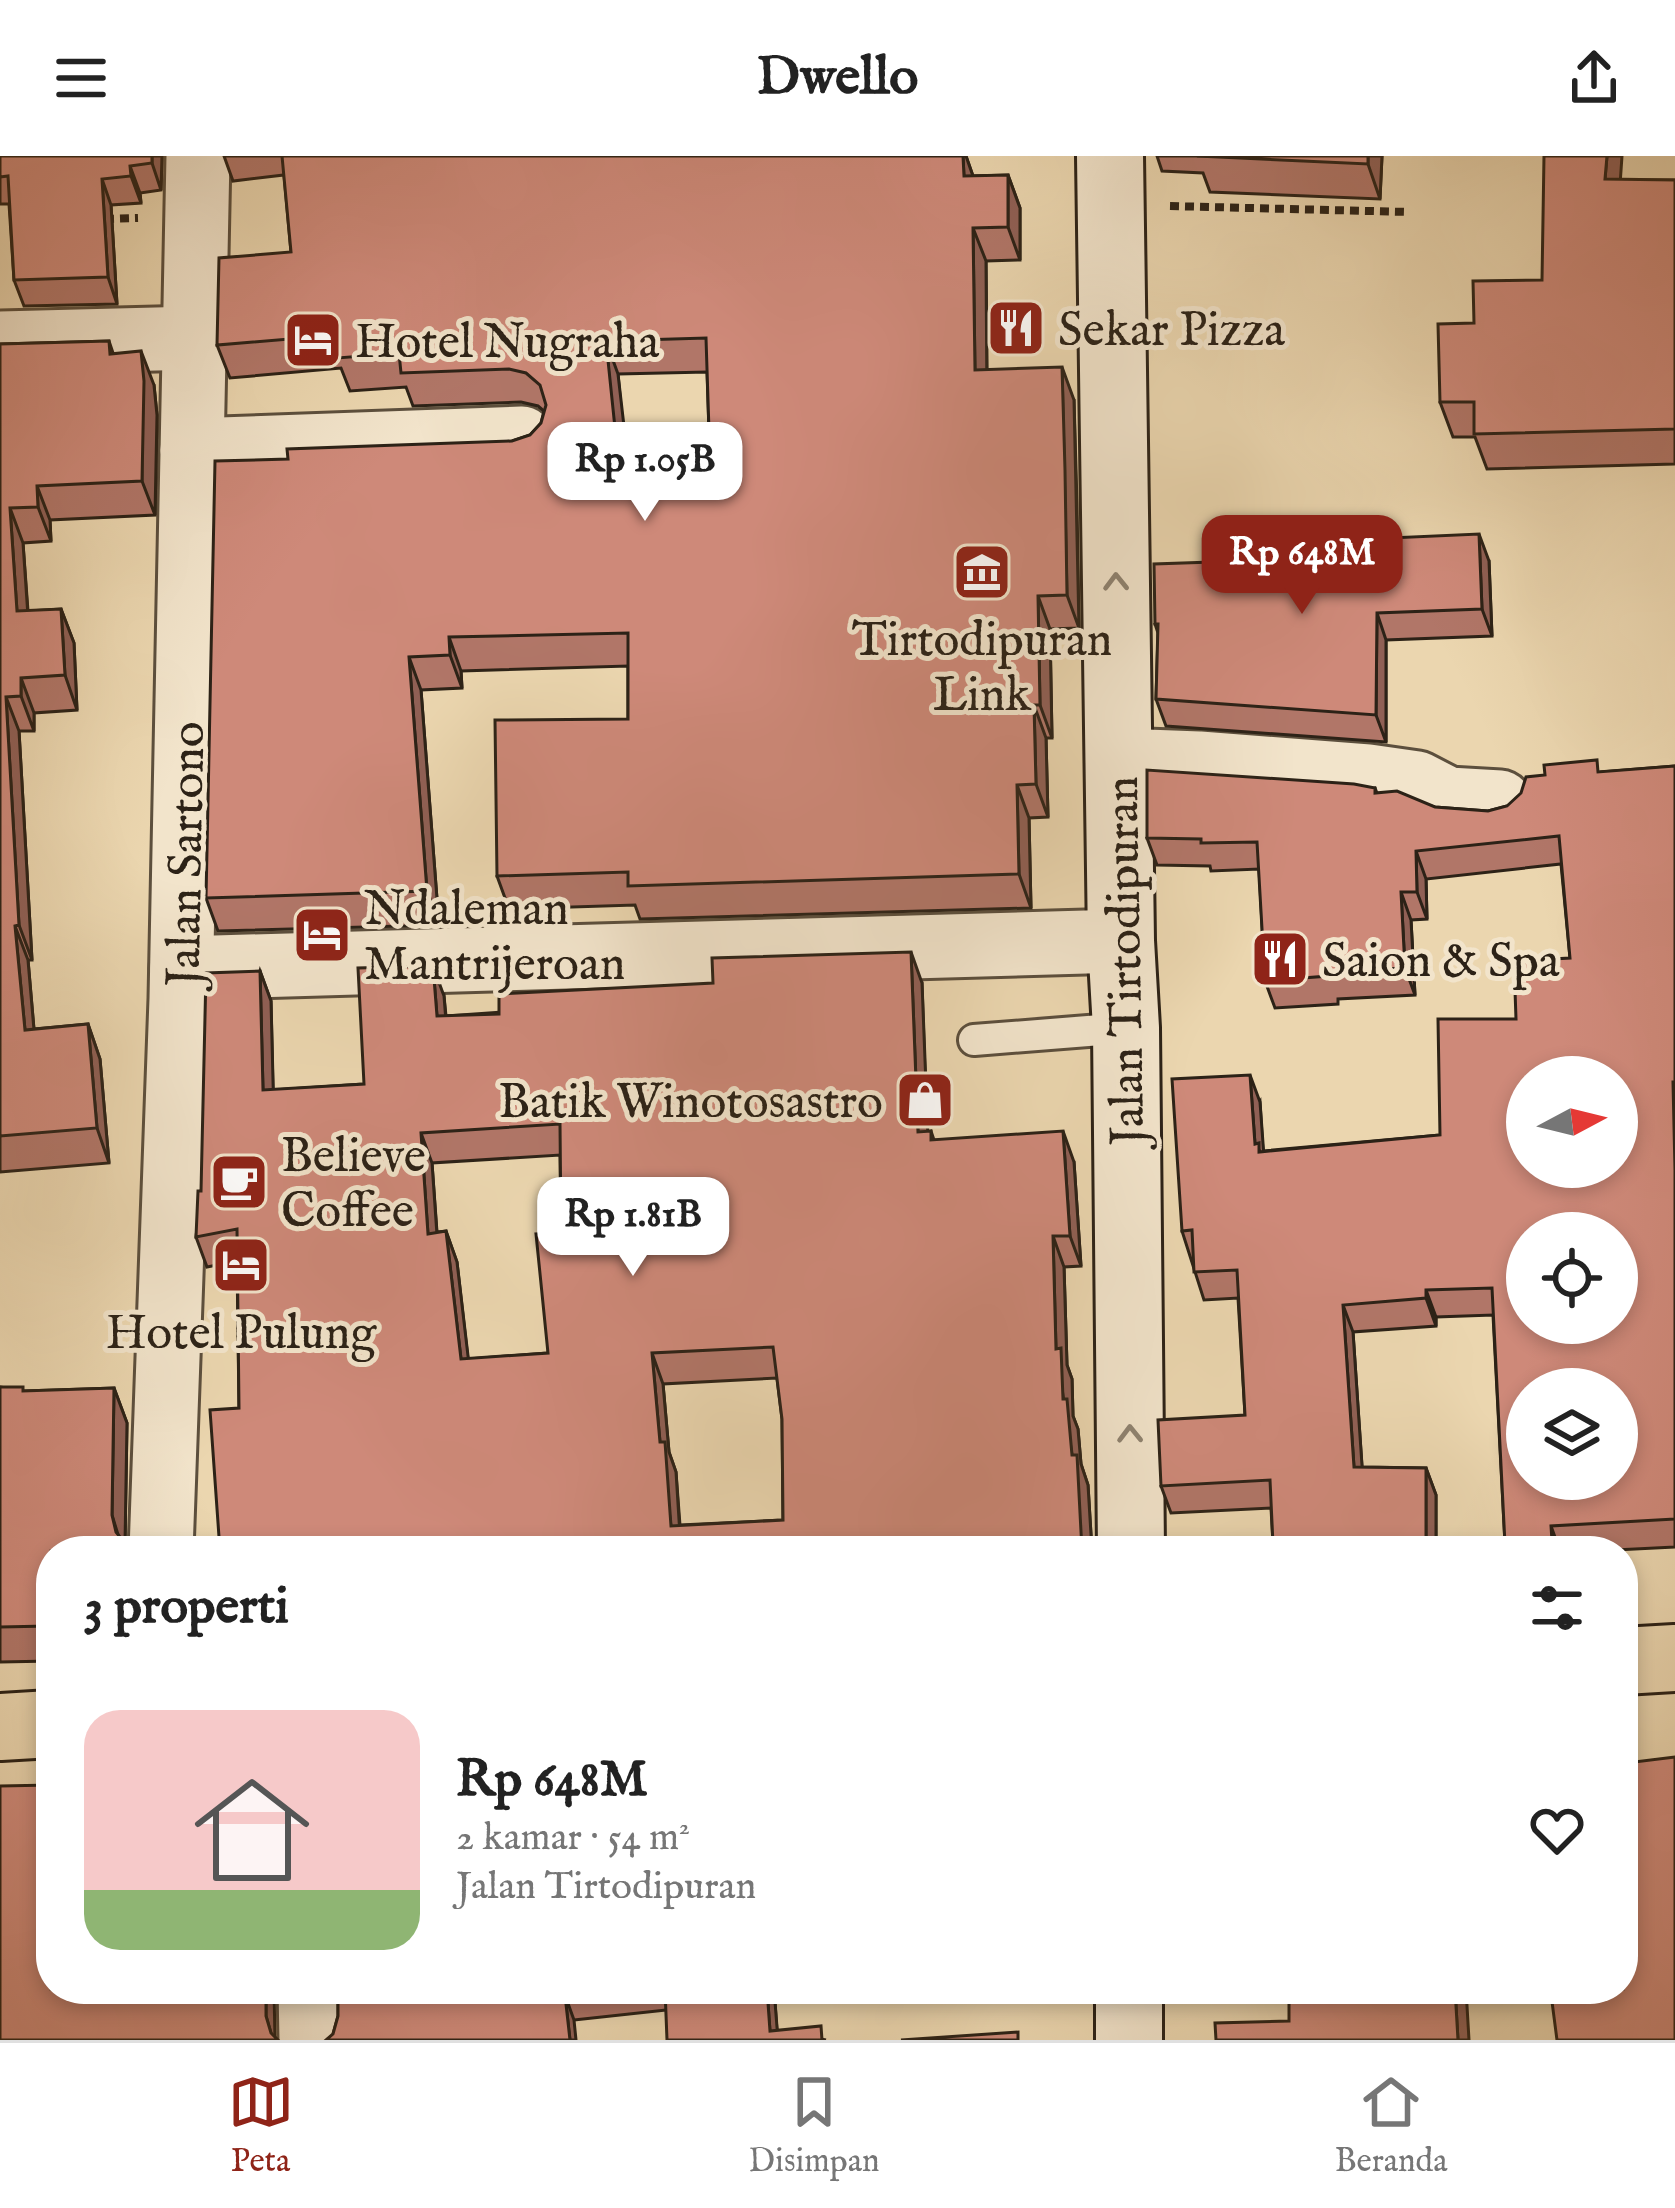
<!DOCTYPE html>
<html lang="id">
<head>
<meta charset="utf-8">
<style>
	:root { --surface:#fff; --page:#f6f6f6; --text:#222; --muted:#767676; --line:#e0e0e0; --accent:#8f2418 }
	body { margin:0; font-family:"IM FELL English",serif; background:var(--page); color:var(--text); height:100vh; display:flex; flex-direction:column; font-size:45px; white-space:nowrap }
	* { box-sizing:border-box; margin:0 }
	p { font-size:39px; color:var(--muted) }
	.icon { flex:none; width:66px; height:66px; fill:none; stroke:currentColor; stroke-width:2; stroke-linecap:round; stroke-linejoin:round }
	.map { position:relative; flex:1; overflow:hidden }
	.side { position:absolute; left:36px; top:1380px; width:1602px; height:468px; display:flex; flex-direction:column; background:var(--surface); border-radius:48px; box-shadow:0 6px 18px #0003 }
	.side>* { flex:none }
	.needle { width:78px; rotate:83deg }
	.buttons { position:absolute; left:1506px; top:900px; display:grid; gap:24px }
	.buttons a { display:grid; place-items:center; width:132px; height:132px; border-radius:50%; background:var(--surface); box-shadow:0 6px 18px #0003; font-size:60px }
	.price { position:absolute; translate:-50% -102px; padding:0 27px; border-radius:24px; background:#fff; color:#222; font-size:39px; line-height:78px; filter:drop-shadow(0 3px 6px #0008) }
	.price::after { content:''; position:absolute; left:50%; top:72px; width:36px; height:27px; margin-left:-18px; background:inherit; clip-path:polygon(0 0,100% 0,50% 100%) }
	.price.selected { background:var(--accent); color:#fff }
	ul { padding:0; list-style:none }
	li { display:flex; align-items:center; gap:36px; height:300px; padding:0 48px }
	li span { display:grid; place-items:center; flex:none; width:336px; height:240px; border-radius:36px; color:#555 }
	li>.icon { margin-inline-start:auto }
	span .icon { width:144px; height:144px; fill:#fffc; stroke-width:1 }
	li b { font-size:51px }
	h2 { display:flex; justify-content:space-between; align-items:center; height:144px; padding:0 48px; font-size:51px }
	header { display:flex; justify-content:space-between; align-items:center; height:156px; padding:0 48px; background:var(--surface); font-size:54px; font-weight:700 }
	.tabs { display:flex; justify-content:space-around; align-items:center; height:168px; border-top:3px solid var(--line); background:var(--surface); font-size:33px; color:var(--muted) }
	.tabs a { display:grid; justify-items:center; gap:6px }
	.tabs .selected { color:var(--accent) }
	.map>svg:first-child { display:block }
</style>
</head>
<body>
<header><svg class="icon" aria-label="menu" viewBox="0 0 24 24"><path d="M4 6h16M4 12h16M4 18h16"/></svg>Dwello<svg class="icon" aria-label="share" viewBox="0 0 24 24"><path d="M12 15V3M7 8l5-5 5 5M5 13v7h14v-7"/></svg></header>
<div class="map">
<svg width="1675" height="1884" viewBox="0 0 1675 1884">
	<rect width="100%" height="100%" fill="#ebd6af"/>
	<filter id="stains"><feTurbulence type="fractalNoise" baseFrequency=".00167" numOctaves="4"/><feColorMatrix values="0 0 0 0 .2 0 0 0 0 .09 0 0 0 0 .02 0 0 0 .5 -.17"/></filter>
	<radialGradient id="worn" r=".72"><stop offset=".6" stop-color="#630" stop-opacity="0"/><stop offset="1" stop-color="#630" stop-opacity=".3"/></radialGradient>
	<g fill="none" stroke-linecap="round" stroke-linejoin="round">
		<defs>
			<polyline id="lane" points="974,884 1126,872"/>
			<g id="street">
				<polyline points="0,187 195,182"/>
				<polyline points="192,294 522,282"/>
				<polyline points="1119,604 1199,607 1368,620 1417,627 1448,643 1500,646"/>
				<polyline points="182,812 1121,785"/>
				<polyline points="161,1395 181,843 198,0"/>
				<polyline points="310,1833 311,1884"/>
			</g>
			<g id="secondary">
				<polyline points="1110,0 1121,785 1126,872 1131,1395"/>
				<polyline points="1129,1884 1129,1833"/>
			</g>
			<g id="primary">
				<polyline points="1623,1505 1675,1502"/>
				<polyline points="0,1571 51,1568"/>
			</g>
		</defs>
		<!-- lane casing -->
		<use href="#lane" stroke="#5c4f3d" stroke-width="36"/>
		<!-- street casing -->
		<use href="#street" stroke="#5c4f3d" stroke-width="69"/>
		<!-- secondary casing -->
		<use href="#secondary" stroke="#2c2217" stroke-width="72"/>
		<!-- primary casing -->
		<use href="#primary" stroke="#2c2217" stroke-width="72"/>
		<!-- path -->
		<g stroke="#2c2217" stroke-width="8" stroke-dasharray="9 6" stroke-linecap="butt">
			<polyline points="1170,50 1409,56"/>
			<polyline points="105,63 138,62"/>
		</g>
		<!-- lane -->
		<use href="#lane" stroke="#f2e4cb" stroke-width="30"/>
		<!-- street -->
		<use href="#street" stroke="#f2e4cb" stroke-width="63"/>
		<!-- secondary -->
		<use href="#secondary" stroke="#f2e4cb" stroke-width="66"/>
		<!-- primary -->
		<use href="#primary" stroke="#ebd6af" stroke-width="66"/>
	</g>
	<!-- wall -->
	<g fill="#b17668" stroke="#2c2217" stroke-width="3" fill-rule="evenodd">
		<polygon points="0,0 162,0 161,34 140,37 141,47 111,49 117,148 24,150 14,124 9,48 0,48"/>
		<path d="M 224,0 L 966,0 L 973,20 L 1008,19 L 1020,52 L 1020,104 L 986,105 L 987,214 L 1074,244 L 1077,347 L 1079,472 L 1050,473 L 1052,582 L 1046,582 L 1048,661 L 1029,662 L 1031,752 L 640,763 L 635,749 L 509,753 L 497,720 L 628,563 L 628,510 L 461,515 L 462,532 L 421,534 L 439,769 L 218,775 L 206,742 L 288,303 L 512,285 L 530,279 L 541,267 L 544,255 L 538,250 L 521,246 L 413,250 L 406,231 L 350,235 L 341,212 L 230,222 L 217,189 L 291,96 L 284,19 L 233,25 ZM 707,216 L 711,337 L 629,337 L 618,218 Z"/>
		<polygon points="1157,0 1382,0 1380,43 1210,36 1203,17 1162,15"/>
		<polygon points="1620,24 1675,24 1675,308 1487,313 1475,281 1453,281 1440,246 1474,167 1542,124"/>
		<polygon points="109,185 113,197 154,229 157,259 155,359 50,364 51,385 23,387 28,455 61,453 74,487 77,554 34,557 34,575 19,575 32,804 28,804 34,873 88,868 100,903 109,1007 0,1016 0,188"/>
		<polygon points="1368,373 1372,382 1489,405 1492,480 1386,484 1386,586 1166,570 1156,543 1158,477 1155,468 1274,404"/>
		<polygon points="1675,610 1675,1391 1595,1395 1508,1395 1505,1388 1493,1159 1436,1161 1436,1170 1353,1176 1362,1311 1426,1312 1436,1339 1436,1395 1276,1395 1273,1388 1271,1352 1171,1357 1161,1330 1245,1259 1238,1142 1204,1144 1182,1075 1260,946 1263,995 1440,979 1516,863 1570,802 1561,708 1426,723 1427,763 1411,764 1415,839 1338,843 1338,848 1275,852 1265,825 1259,713 1211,715 1210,710 1157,709 1147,682 1375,632 1377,637 1435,651 1488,655 1507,650 1601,616"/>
		<path d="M 260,815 L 271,845 L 273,934 L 364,928 L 444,840 L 446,860 L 922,827 L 927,976 L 931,975 L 934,984 L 1074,1006 L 1081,1110 L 1064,1111 L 1067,1209 L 1072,1223 L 1073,1260 L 1078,1273 L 1081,1308 L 1088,1329 L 1092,1395 L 220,1395 L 239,1252 L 237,1105 L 207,1111 L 196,1081 L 201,1035 ZM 560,999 L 561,1077 L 548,1197 L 468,1203 L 457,1106 L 446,1075 L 437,1076 L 432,1007 ZM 777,1222 L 782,1263 L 783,1364 L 680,1369 L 676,1316 L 669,1296 L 663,1228 Z"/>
		<polygon points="0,1231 24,1235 114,1232 127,1267 125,1388 128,1395 51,1395 51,1505 0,1506"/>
		<polygon points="338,1833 774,1833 777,1874 826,1884 666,1854 574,1864 333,1878 338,1860"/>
	</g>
	<!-- shaded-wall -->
	<g fill="#906055" stroke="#2c2217" stroke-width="3">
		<polygon points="152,0 162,0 161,34 152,7"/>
		<polygon points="963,0 966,0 975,26 964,20"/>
		<polygon points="1368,0 1382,0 1380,43 1368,8"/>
		<polygon points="1607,0 1622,0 1618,58 1605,23"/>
		<polygon points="130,10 140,37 141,47 131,20"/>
		<polygon points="1008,19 1020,52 1020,104 1008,71"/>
		<polygon points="102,23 111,49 117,148 108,121"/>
		<polygon points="973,72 986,105 987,247 975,214"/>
		<polygon points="606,185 618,218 628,305 631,370 619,337"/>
		<polygon points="141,195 154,229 157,259 155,359 142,325"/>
		<polygon points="1062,211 1074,244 1079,472 1067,439"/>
		<polygon points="37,330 50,364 51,385 38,351"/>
		<polygon points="10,352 23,387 30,490 17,455"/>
		<polygon points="1479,378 1489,405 1492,480 1482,453"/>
		<polygon points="1038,440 1050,473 1052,582 1040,549"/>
		<polygon points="61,453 74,487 77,554 65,519"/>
		<polygon points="1377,457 1386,484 1386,586 1376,559"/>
		<polygon points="449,481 461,515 462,532 450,499"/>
		<polygon points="409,501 421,534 439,769 427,735"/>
		<polygon points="21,522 34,557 34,575 21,540"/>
		<polygon points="6,541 19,575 32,804 19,769"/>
		<polygon points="1034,549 1046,582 1048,661 1036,628"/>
		<polygon points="1017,629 1029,662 1031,752 1019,718"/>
		<polygon points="1416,695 1426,723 1427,763 1417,736"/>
		<polygon points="1401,736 1411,764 1415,839 1405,812"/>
		<polygon points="15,770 28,804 37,909 25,874"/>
		<polygon points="911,796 922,827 929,1006 918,976"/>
		<polygon points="433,810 444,840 448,891 437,860"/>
		<polygon points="260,815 271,845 274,964 263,934"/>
		<polygon points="88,868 100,903 109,1007 97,972"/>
		<polygon points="1250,919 1260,946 1264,1001 1255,988"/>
		<polygon points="1063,975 1074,1006 1081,1110 1070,1080"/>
		<polygon points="421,977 432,1007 439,1108 428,1078"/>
		<polygon points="446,1075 457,1106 472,1234 461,1203"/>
		<polygon points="1053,1080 1064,1111 1067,1209 1072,1223 1073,1260 1078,1273 1081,1308 1088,1329 1092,1395 1082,1395 1072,1299 1056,1193"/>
		<polygon points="1426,1134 1436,1161 1436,1170 1426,1142"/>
		<polygon points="1343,1149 1353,1176 1364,1339 1354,1311"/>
		<polygon points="652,1197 663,1228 669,1296 676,1316 681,1395 671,1370 660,1286"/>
		<polygon points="114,1232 127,1267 125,1388 128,1395 123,1395 112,1359"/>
		<polygon points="1426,1312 1436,1339 1436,1395 1430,1395 1426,1386"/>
		<polygon points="1551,1370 1560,1395 1556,1395 1552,1385"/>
		<polygon points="48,1429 51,1439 51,1477 48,1470"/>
		<polygon points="266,1833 274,1833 275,1884 273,1884 266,1860"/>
		<polygon points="767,1833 774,1833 778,1884 770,1875"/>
		<polygon points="1455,1833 1466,1833 1469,1884 1458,1884"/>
		<polygon points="565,1839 574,1864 576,1884 570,1884"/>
	</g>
	<!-- building -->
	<g fill="#ce8979" stroke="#2c2217" stroke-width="3" fill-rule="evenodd">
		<polygon points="0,0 152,0 152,7 130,10 131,20 102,23 108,121 14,124 8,20 0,21"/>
		<path d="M 282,0 L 963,0 L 964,20 L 1008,19 L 1008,71 L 973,72 L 975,214 L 1062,211 L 1065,314 L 1067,439 L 1038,440 L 1040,549 L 1034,549 L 1036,628 L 1017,629 L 1019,718 L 628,730 L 628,716 L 497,720 L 495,564 L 628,563 L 628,477 L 449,481 L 450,499 L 409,501 L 427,735 L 206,742 L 215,305 L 288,303 L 287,293 L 512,285 L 530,279 L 541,267 L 546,249 L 540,229 L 526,217 L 509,213 L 401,217 L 399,197 L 338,202 L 336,179 L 217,189 L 219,102 L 291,96 ZM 706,182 L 711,337 L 619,337 L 615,272 L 606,185 Z"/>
		<polygon points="1197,0 1368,0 1368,8"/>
		<polygon points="1544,0 1607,0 1605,23 1675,24 1675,273 1474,278 1474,246 1440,246 1438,168 1474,167 1473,125 1542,124"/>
		<polygon points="109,185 110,198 141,195 144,225 142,325 37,330 38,351 10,352 17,455 61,453 65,519 21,522 21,540 6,541 19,769 15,770 25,874 88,868 97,972 0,980 0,188"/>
		<polygon points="1274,373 1368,373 1368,383 1479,378 1482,453 1377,457 1376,559 1156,543 1158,468 1155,468 1154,408 1274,404"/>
		<path d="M 1597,604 L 1598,616 L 1675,610 L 1675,926 L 1673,926 L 1675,1014 L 1675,1363 L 1551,1370 L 1552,1385 L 1505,1388 L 1492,1132 L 1426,1134 L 1426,1142 L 1343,1149 L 1354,1311 L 1426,1312 L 1426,1386 L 1339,1385 L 1273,1388 L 1270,1324 L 1161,1330 L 1158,1264 L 1245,1259 L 1237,1114 L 1194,1116 L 1192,1074 L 1182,1075 L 1172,923 L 1250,919 L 1255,988 L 1259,987 L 1259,996 L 1440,979 L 1438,863 L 1516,863 L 1514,805 L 1570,802 L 1559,680 L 1416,695 L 1417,736 L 1401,736 L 1405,812 L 1328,816 L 1328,820 L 1265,825 L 1257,686 L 1201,687 L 1201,683 L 1147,682 L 1147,614 L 1354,628 L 1375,632 L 1375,637 L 1397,635 L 1435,651 L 1488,655 L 1507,650 L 1521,637 L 1526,621 L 1545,619 L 1544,609 ZM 1527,921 L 1617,921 L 1617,1011 L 1527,1011 ZM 1527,1077 L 1617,1077 L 1617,1167 L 1527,1167 ZM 1527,1233 L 1617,1233 L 1617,1323 L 1527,1323 Z"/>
		<path d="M 911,796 L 918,976 L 931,975 L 931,984 L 1063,975 L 1070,1080 L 1053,1080 L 1056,1193 L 1061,1192 L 1063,1243 L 1067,1243 L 1072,1299 L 1077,1299 L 1082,1395 L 220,1395 L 210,1254 L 239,1252 L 237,1073 L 196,1081 L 198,1035 L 201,1035 L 206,817 L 260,815 L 263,934 L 364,928 L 358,812 L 433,810 L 437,860 L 499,858 L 499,838 L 713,827 L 712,802 ZM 560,968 L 561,1077 L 536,1078 L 548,1197 L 461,1203 L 446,1075 L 428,1078 L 421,977 ZM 773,1191 L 782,1263 L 783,1364 L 671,1370 L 665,1286 L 660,1286 L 652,1197 Z"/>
		<polygon points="0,1231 23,1231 23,1235 114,1232 112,1359 116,1376 124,1386 124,1395 51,1395 51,1429 48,1429 48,1470 0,1471"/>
		<polygon points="1675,1601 1675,1884 1557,1884 1551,1838 1562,1836 1561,1833 1623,1833 1623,1662 1632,1660 1626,1607"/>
		<polygon points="51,1629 51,1833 266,1833 266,1860 271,1877 278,1884 0,1884 0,1630"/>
		<polygon points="338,1833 623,1833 565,1839 570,1884 326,1884 333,1878 338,1860"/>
		<polygon points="665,1833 767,1833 770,1875 821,1870 822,1884 667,1884"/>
		<polygon points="1289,1833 1455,1833 1458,1884 1216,1884 1215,1867 1289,1865"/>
		<polygon points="1018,1876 1018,1884 901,1884"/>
	</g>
	<!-- one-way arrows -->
	<defs><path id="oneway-chevron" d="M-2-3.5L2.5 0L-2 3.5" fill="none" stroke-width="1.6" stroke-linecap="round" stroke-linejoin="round" transform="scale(3)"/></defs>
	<g stroke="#8f8371">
		<use href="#oneway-chevron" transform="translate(1116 426) rotate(-91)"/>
		<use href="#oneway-chevron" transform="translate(1130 1278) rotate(-91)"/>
	</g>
	<!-- icons -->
	<defs>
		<symbol id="restaurant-square" viewBox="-11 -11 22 22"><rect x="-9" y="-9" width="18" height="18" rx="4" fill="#8f2418" stroke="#f2e4cb"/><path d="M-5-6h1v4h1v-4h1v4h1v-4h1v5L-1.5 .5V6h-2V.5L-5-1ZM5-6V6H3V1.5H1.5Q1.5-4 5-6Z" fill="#fff"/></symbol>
		<symbol id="hotel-square" viewBox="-11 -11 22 22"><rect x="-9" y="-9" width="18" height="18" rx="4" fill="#8f2418" stroke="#f2e4cb"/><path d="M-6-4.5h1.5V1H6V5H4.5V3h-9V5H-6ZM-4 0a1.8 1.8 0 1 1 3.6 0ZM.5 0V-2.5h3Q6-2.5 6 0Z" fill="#fff"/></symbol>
		<symbol id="museum-square" viewBox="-11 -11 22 22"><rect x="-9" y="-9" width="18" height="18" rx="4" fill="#8f2418" stroke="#f2e4cb"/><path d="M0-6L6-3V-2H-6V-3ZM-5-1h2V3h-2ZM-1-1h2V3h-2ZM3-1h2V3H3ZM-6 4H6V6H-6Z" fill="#fff"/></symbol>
		<symbol id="shop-square" viewBox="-11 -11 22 22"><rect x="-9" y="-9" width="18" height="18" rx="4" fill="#8f2418" stroke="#f2e4cb"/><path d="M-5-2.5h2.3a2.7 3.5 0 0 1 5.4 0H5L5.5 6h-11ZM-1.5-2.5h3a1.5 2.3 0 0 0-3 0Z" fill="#fff"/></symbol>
		<symbol id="cafe-square" viewBox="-11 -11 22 22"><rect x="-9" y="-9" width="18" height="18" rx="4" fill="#8f2418" stroke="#f2e4cb"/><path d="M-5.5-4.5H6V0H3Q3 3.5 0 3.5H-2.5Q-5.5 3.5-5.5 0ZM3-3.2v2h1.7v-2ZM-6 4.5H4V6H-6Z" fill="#fff"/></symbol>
	</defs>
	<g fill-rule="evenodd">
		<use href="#restaurant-square" x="983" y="139" width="66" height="66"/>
		<use href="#hotel-square" x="280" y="151" width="66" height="66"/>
		<use href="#museum-square" x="949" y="383" width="66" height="66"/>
		<use href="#hotel-square" x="289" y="746" width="66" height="66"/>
		<use href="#restaurant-square" x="1247" y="770" width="66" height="66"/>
		<use href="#shop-square" x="892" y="911" width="66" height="66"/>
		<use href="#cafe-square" x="206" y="993" width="66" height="66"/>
		<use href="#hotel-square" x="208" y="1076" width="66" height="66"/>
	</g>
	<g text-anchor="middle" stroke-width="10" stroke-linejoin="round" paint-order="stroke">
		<!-- poi labels -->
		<g font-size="48" fill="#2c2217" stroke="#f2e4cb" text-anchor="start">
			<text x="1058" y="189">Sekar Pizza</text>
			<text x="355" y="201">Hotel Nugraha</text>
			<text x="982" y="499" text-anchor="middle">Tirtodipuran<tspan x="982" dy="55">Link</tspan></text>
			<text x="364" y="768">Ndaleman<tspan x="364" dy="55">Mantrijeroan</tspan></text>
			<text x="1322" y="820">Saion &amp; Spa</text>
			<text x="883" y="961" text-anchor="end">Batik Winotosastro</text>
			<text x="281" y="1015">Believe<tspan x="281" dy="55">Coffee</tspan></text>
			<text x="241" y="1192" text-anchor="middle">Hotel Pulung</text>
		</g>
		<!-- street labels -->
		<g font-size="48" fill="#2c2217" stroke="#f2e4cb">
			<text transform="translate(184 698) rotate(-89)" y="17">Jalan Sartono</text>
			<text transform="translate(1123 805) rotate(-91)" y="17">Jalan Tirtodipuran</text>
		</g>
	</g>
	<rect width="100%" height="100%" filter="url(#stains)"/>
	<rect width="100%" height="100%" fill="url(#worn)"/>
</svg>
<div class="buttons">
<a><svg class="needle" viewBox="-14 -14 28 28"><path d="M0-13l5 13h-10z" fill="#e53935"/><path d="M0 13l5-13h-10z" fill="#767676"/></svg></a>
<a><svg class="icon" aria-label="locate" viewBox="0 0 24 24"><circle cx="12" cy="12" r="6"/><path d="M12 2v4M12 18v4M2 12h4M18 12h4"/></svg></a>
<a><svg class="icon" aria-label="layers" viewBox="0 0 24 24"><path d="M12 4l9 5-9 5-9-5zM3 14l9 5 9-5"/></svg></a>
</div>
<b class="price" style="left:645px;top:368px">Rp 1.05B</b>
<b class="price selected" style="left:1302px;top:461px">Rp 648M</b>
<b class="price" style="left:633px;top:1123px">Rp 1.81B</b>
<section class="side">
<h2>3 properti<svg class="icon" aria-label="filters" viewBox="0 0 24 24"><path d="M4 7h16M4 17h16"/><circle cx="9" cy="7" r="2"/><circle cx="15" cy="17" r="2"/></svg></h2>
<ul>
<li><span style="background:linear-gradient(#f6c9c9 75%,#8fb573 0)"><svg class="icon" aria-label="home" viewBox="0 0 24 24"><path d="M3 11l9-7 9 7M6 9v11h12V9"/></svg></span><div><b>Rp 648M</b><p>2 kamar · 54 m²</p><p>Jalan Tirtodipuran</p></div><svg class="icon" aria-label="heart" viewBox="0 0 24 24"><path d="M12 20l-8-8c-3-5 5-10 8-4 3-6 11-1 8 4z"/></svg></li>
</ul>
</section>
</div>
<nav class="tabs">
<a class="selected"><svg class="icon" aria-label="map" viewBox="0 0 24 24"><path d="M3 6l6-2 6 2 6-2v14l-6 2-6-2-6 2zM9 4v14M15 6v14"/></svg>Peta</a>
<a><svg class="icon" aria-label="saved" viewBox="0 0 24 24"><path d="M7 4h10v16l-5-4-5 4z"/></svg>Disimpan</a>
<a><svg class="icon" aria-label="home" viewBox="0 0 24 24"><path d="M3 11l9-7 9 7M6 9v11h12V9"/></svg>Beranda</a>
</nav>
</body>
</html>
